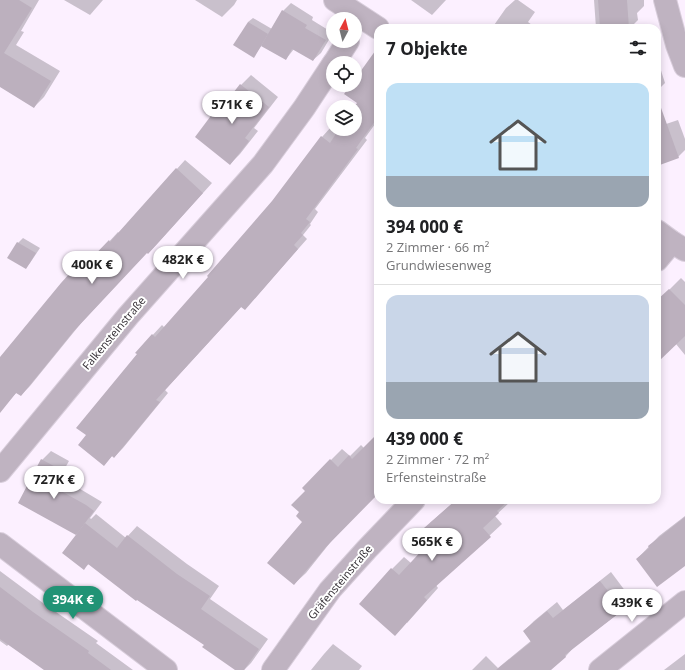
<!DOCTYPE html>
<html lang="de">
<head>
<meta charset="utf-8">
<style>
	:root { --surface:#fff; --page:#f2f2f2; --text:#202124; --muted:#757577; --line:#e0e0e0; --accent:#219375 }
	body { margin:0; font-family:"Open Sans",sans-serif; background:var(--page); color:var(--text); height:100vh; display:flex; flex-direction:column; font-size:15px; white-space:nowrap }
	* { box-sizing:border-box; margin:0 }
	p { font-size:13px; color:var(--muted) }
	.icon { flex:none; width:22px; height:22px; fill:none; stroke:currentColor; stroke-width:2; stroke-linecap:round; stroke-linejoin:round }
	.map { position:relative; flex:1; overflow:hidden }
	.details { position:absolute; left:374px; top:24px; width:287px; height:480px; display:flex; flex-direction:column; background:var(--surface); border-radius:12px; box-shadow:0 2px 10px #0003 }
	.details>* { flex:none }
	.needle { width:26px; rotate:7deg }
	.buttons { position:absolute; left:326px; top:12px; display:grid; gap:8px }
	.buttons a { display:grid; place-items:center; width:36px; height:36px; border-radius:50%; background:var(--surface); box-shadow:0 2px 10px #0003; font-size:20px }
	.price { position:absolute; translate:-50% -34px; padding:0 9px; border-radius:14px; background:#fff; color:#222; font-size:13px; line-height:26px; filter:drop-shadow(0 1px 2px #0008) }
	.price::after { content:''; position:absolute; left:50%; top:24px; width:12px; height:9px; margin-left:-6px; background:inherit; clip-path:polygon(0 0,100% 0,50% 100%) }
	.price.current { background:var(--accent); color:#fff }
	ul { padding:0; list-style:none }
	li { display:grid; align-content:center; gap:8px; height:212px; padding:0 12px }
	li+li { border-top:1px solid var(--line) }
	li span { display:grid; place-items:center; height:124px; border-radius:12px; color:#555 }
	li>.icon { margin-inline-start:auto }
	span .icon { width:72px; height:72px; fill:#fffc; stroke-width:1 }
	li b { font-size:17px }
	h2 { display:flex; justify-content:space-between; align-items:center; height:48px; padding:0 12px; font-size:17px }
	.map>svg:first-child { display:block }
</style>
</head>
<body>
<div class="map">
<svg width="685" height="670" viewBox="0 0 685 670">
	<rect width="100%" height="100%" fill="#fcf0ff"/>
	<!-- shadow -->
	<g fill="#0003">
		<polygon points="0,0 39,0 21,31 24,32 16,45 60,71 44,97 34,107 0,86"/>
		<polygon points="64,0 103,0 90,15"/>
		<polygon points="195,0 237,0 234,5 222,17"/>
		<polygon points="411,0 446,0 432,15"/>
		<polygon points="515,0 518,0 535,12 528,22 536,28 492,28 506,8"/>
		<polygon points="594,0 644,0 644,6 637,13 638,20 630,28 596,28"/>
		<polygon points="291,3 313,17 312,20 333,33 321,53 313,60 294,49 286,59 262,45 254,56 248,22 253,18 272,29 283,11"/>
		<polygon points="378,52 378,120 365,138 367,140 315,209 318,212 310,224 311,225 303,235 307,239 254,299 242,306 165,390 168,393 123,448 114,457 112,456 104,465 138,354 136,353 162,325 165,328 273,202 322,137 331,127 338,133 340,129 355,129 359,102 352,85 355,85 355,80"/>
		<polygon points="657,58 665,83 657,91"/>
		<polygon points="251,75 278,97 254,128 258,131 240,154 230,164 214,114 224,104 225,105 241,85"/>
		<polygon points="678,120 685,139 685,150 678,157 657,165 657,127"/>
		<polygon points="185,160 212,183 157,244 148,253 147,252 82,322 30,386 21,395 17,392 6,404 0,400 0,365 62,284 90,254 94,258 118,232 119,233"/>
		<polygon points="23,238 40,248 30,263 26,268 18,243"/>
		<polygon points="681,278 685,282 685,355 676,344 657,359 657,302"/>
		<polygon points="378,434 378,493 337,534 306,573 294,584 303,522 300,512 306,491 303,488 342,449 350,456 361,445 364,448"/>
		<polygon points="51,451 69,461 60,477 102,502 90,518 91,519 96,514 126,538 137,526 187,564 219,586 210,599 268,639 251,663 244,670 237,670 205,644 89,564 84,568 78,534 19,503 42,460"/>
		<polygon points="456,500 511,501 495,516 502,524 436,585 438,588 407,623 392,569 404,557 411,563 427,546 430,523"/>
		<polygon points="685,516 685,565 637,559 659,536"/>
		<polygon points="0,571 43,603 98,641 96,643 133,670 50,670 9,644 7,646 0,641"/>
		<polygon points="611,572 632,600 623,610 575,646 566,656 549,670 472,670 486,656 498,668 532,640 524,631 534,621 557,602 563,610"/>
		<polygon points="333,644 362,666 359,670 311,670 324,654"/>
		<polygon points="685,654 685,670 664,670"/>
	</g>
	<!-- building -->
	<g fill="#bcb0be">
		<polygon points="0,0 19,0 32,8 4,53 51,81 34,108 0,87"/>
		<polygon points="598,0 627,0 629,28 600,28"/>
		<polygon points="282,10 307,25 305,28 326,40 313,61 292,49 286,60 261,46"/>
		<polygon points="248,22 268,34 254,58 233,45"/>
		<polygon points="378,47 378,117 356,148 358,149 306,219 310,222 301,233 303,235 294,245 298,249 245,310 241,307 156,400 160,402 114,458 112,456 104,466 78,445 86,435 76,428 137,354 135,353 152,334 155,337 208,277 207,276 272,201 321,136 330,143 339,129 355,129 354,107 357,103 344,94 351,85 355,85 355,79"/>
		<polygon points="240,84 269,107 245,138 249,141 230,165 195,137 213,113 216,115"/>
		<polygon points="657,105 660,105 679,158 657,166"/>
		<polygon points="176,168 203,193 148,254 147,253 73,332 21,396 16,393 0,413 0,357 61,283 80,262 84,266 109,240 110,242"/>
		<polygon points="17,242 36,253 26,269 7,258"/>
		<polygon points="669,289 685,305 685,336 657,363 657,300"/>
		<polygon points="378,433 378,494 326,547 294,585 267,563 302,522 296,516 299,512 291,505 305,491 302,488 330,459 338,467 349,455 352,459"/>
		<polygon points="41,459 61,470 52,486 86,505 94,511 76,535 18,503"/>
		<polygon points="456,500 509,500 497,511 499,513 483,528 491,537 424,597 427,600 395,636 359,604 391,568 399,575 426,546 416,535"/>
		<polygon points="685,517 685,566 657,587 636,559 649,548 648,546"/>
		<polygon points="85,523 117,548 127,535 177,574 210,596 201,609 259,649 244,670 235,670 202,647 204,645 137,600 136,601 88,564 84,570 62,553"/>
		<polygon points="600,581 623,610 565,655 566,657 551,670 496,670 531,642 523,631 547,611 553,618"/>
		<polygon points="0,587 33,612 89,651 88,653 111,670 44,670 0,639"/>
	</g>
	<g fill="none" stroke-linecap="round" stroke-linejoin="round">
		<defs>
			<g id="minor">
				<polyline points="335,0 378,28"/>
				<polyline points="665,0 677,45 685,66"/>
				<polyline points="334,63 348,41"/>
				<polyline points="657,231 672,242 685,250"/>
				<polyline points="657,260 672,242"/>
				<polyline points="0,471 128,316 263,164 304,108 333,64"/>
				<polyline points="0,544 166,670"/>
				<polyline points="273,670 330,590 367,549 414,500"/>
				<polyline points="600,670 685,602"/>
			</g>
		</defs>
		<!-- minor casing -->
		<use href="#minor" stroke="#d8cddb" stroke-width="24"/>
		<!-- minor -->
		<use href="#minor" stroke="#bfb3c1" stroke-width="22"/>
	</g>
	<g text-anchor="middle" stroke-width="4" stroke-linejoin="round" paint-order="stroke">
		<!-- street labels -->
		<g font-size="11" fill="#342f35" stroke="#fff">
			<text transform="translate(114 333) rotate(-50)" y="4">Falkensteinstraße</text>
			<text transform="translate(340 582) rotate(-50)" y="4">Gräfensteinstraße</text>
		</g>
	</g>
</svg>
<div class="buttons">
<a><svg class="needle" viewBox="-14 -14 28 28"><path d="M0-13l5 13h-10z" fill="#e53935"/><path d="M0 13l5-13h-10z" fill="#757577"/></svg></a>
<a><svg class="icon" aria-label="locate" viewBox="0 0 24 24"><circle cx="12" cy="12" r="6"/><path d="M12 2v4M12 18v4M2 12h4M18 12h4"/></svg></a>
<a><svg class="icon" aria-label="layers" viewBox="0 0 24 24"><path d="M12 4l9 5-9 5-9-5zM3 14l9 5 9-5"/></svg></a>
</div>
<b class="price" style="left:232px;top:125px">571K €</b>
<b class="price" style="left:183px;top:280px">482K €</b>
<b class="price" style="left:92px;top:285px">400K €</b>
<b class="price" style="left:54px;top:500px">727K €</b>
<b class="price" style="left:432px;top:562px">565K €</b>
<b class="price current" style="left:73px;top:620px">394K €</b>
<b class="price" style="left:632px;top:623px">439K €</b>
<section class="details">
<h2>7 Objekte<svg class="icon" aria-label="filters" viewBox="0 0 24 24"><path d="M4 7h16M4 17h16"/><circle cx="9" cy="7" r="2"/><circle cx="15" cy="17" r="2"/></svg></h2>
<ul>
<li><span style="background:linear-gradient(#bfe0f5 75%,#9aa5b1 0)"><svg class="icon" aria-label="home" viewBox="0 0 24 24"><path d="M3 11l9-7 9 7M6 9v11h12V9"/></svg></span><div><b>394 000 €</b><p>2 Zimmer · 66 m²</p><p>Grundwiesenweg</p></div></li>
<li><span style="background:linear-gradient(#c9d6e8 70%,#9aa5b1 0)"><svg class="icon" aria-label="home" viewBox="0 0 24 24"><path d="M3 11l9-7 9 7M6 9v11h12V9"/></svg></span><div><b>439 000 €</b><p>2 Zimmer · 72 m²</p><p>Erfensteinstraße</p></div></li>
</ul>
</section>
</div>
</body>
</html>
